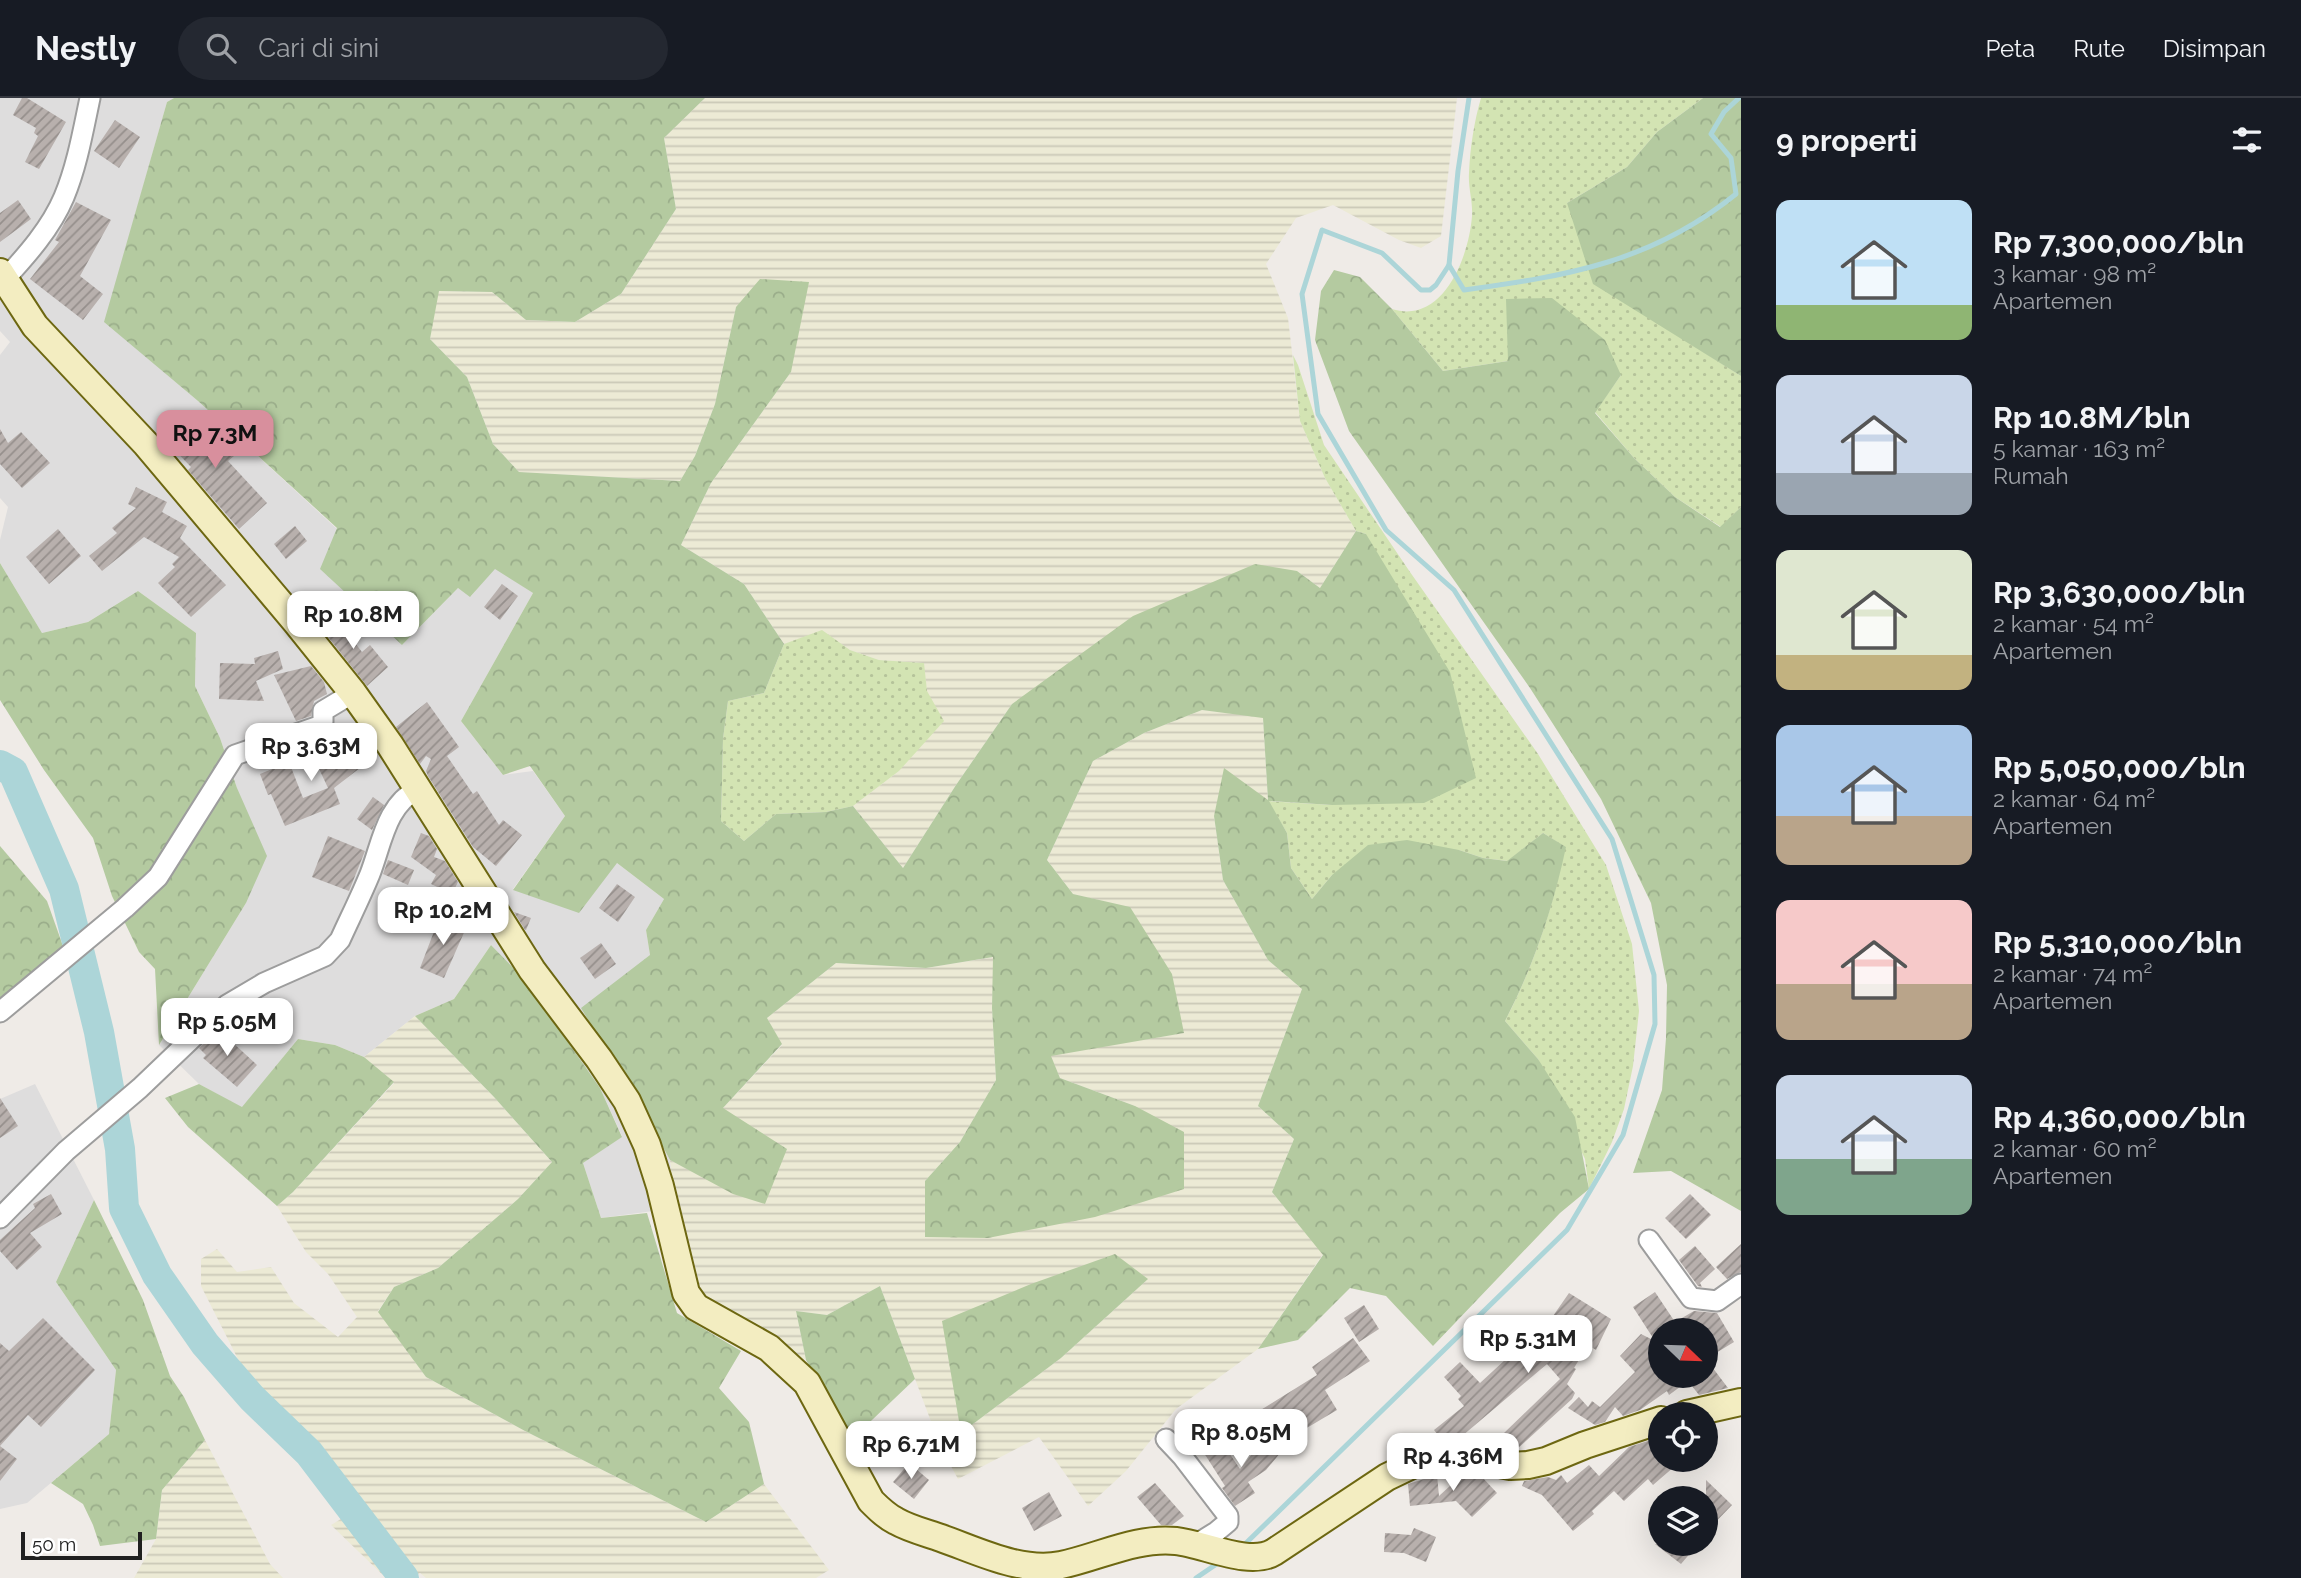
<!DOCTYPE html>
<html lang="id">
<head>
<meta charset="utf-8">
<style>
	:root { --surface:#171b24; --page:#242831; --text:#f1f3f6; --muted:#9ea1a6; --line:#363941; --accent:#d88f9d }
	body { margin:0; font-family:Raleway,sans-serif; background:var(--page); color:var(--text); height:100vh; display:flex; flex-direction:column; font-size:26px; white-space:nowrap }
	* { box-sizing:border-box; margin:0 }
	p { font-size:23px; color:var(--muted) }
	.icon { flex:none; width:38px; height:38px; fill:none; stroke:currentColor; stroke-width:2; stroke-linecap:round; stroke-linejoin:round }
	.map { position:relative; flex:1; overflow:hidden }
	.drawer { display:flex; flex-direction:column; background:var(--surface); width:560px }
	.drawer>* { flex:none }
	.needle { width:46px; rotate:113deg }
	.controls { position:absolute; left:1648px; top:1220px; display:grid; gap:14px }
	.controls a { display:grid; place-items:center; width:70px; height:70px; border-radius:50%; background:var(--surface); box-shadow:0 7px 28px #0002; font-size:35px }
	.scale { position:absolute; left:21px; bottom:18px; width:121px; box-sizing:border-box; padding-left:7px; border:4px solid #202020; border-top:0; font-size:19px; line-height:24px; white-space:nowrap; color:#202020; -webkit-text-stroke:5px #fff; paint-order:stroke }
	.price { position:absolute; translate:-50% -60px; padding:0 16px; border-radius:14px; background:#fff; color:#222; font-size:23px; line-height:46px; filter:drop-shadow(0 2px 4px #0008) }
	.price::after { content:''; position:absolute; left:50%; top:42px; width:21px; height:16px; margin-left:-10px; background:inherit; clip-path:polygon(0 0,100% 0,50% 100%) }
	.price.selected { background:var(--accent); color:#111 }
	ul { padding:0; list-style:none }
	li { display:flex; align-items:center; gap:21px; height:175px; padding:0 35px }
	li span { display:grid; place-items:center; flex:none; width:196px; height:140px; border-radius:14px; color:#555 }
	li>.icon { margin-inline-start:auto }
	span .icon { width:84px; height:84px; fill:#fffc; stroke-width:1 }
	li b { font-size:30px }
	h2 { display:flex; justify-content:space-between; align-items:center; height:84px; padding:0 35px; font-size:30px }
	header { display:flex; align-items:center; gap:42px; box-sizing:border-box; height:98px; padding:0 35px; background:var(--surface); border-bottom:2px solid var(--line) }
	header strong { font-size:33px }
	nav { display:flex; gap:38px; margin-inline-start:auto; font-size:24px }
	.search { width:490px; height:63px; background:var(--page); display:flex; align-items:center; gap:18px; box-sizing:border-box; padding:0 24px; border-radius:38px; color:var(--muted); font-size:26px }
	main { display:flex; flex:1; min-height:0 }
	.map>svg:first-child { display:block }
</style>
</head>
<body>
<header>
<strong>Nestly</strong>
<div class="search"><svg class="icon" aria-label="search" viewBox="0 0 24 24"><circle cx="10" cy="10" r="6"/><path d="M15 15l6 6"/></svg>Cari di sini</div>
<nav><a>Peta</a><a>Rute</a><a>Disimpan</a></nav>
</header>
<main>
<div class="map">
<svg width="1741" height="1480" viewBox="0 0 1741 1480">
	<defs>
		<pattern id="farmland-rules" width="6" height="5" patternUnits="userSpaceOnUse" patternTransform="scale(1.75)"><rect width="6" height="5" fill="#ecead5"/><path d="M0 2.5h6" fill="none" stroke="#cac8b7"/></pattern>
		<pattern id="grass-dots" width="8" height="8" patternUnits="userSpaceOnUse" patternTransform="scale(1.75)"><rect width="8" height="8" fill="#d3e4b3"/><path d="M2 2h.1M6 6h.1" fill="none" stroke="#b5c39a" stroke-width="1.8" stroke-linecap="round"/></pattern>
		<pattern id="forest-crowns" width="20" height="18" patternUnits="userSpaceOnUse" patternTransform="scale(1.75)"><rect width="20" height="18" fill="#b4caa0"/><path d="M2 6a3 3 0 1 1 6 0M12 15a3 3 0 1 1 6 0" fill="none" stroke="#9aad8a"/></pattern>
		<pattern id="building-hatch" width="6" height="6" patternUnits="userSpaceOnUse" patternTransform="scale(1.75)"><rect width="6" height="6" fill="#b8b0ad"/><path d="M-1 1l2-2M0 6l6-6M5 7l2-2" fill="none" stroke="#958f8c"/></pattern>
	</defs>
	<rect width="100%" height="100%" fill="#efebe7"/>
	<!-- residential -->
	<g fill="#dedddd">
		<polygon points="0,0 174,0 167,4 105,224 198,303 337,431 402,547 458,490 471,498 495,470 533,495 461,623 503,677 533,673 565,718 513,791 617,765 664,801 646,832 650,857 648,1021 670,1062 675,1110 601,1120 583,1065 622,1038 600,990 524,881 491,847 454,901 415,918 364,959 335,947 298,941 242,1010 199,986 159,947 246,805 237,690 220,640 195,588 196,535 138,493 88,524 42,535 0,465 0,442 8,409 0,400 0,257 10,244 0,233"/>
		<polygon points="35,986 94,1102 56,1184 116,1272 109,1336 27,1405 0,1411 0,1001"/>
	</g>
	<!-- farmland -->
	<g fill="url(#farmland-rules)" fill-rule="evenodd">
		<polygon points="705,0 1457,0 1441,138 1421,150 1399,142 1333,107 1296,120 1266,166 1288,220 1300,323 1325,380 1356,433 1320,490 1297,473 1012,606 956,687 903,770 853,708 899,673 927,593 923,565 879,562 850,552 822,533 784,546 744,486 681,447 711,385 791,274 736,209 715,306 695,358 680,383 519,374 493,346 467,279 430,241 438,193 492,194 526,222 575,224 621,196 676,111 664,40"/>
		<path d="M 1202,612 L 1263,619 L 1268,703 L 1214,718 L 1223,782 L 1268,862 L 1302,891 L 1258,1008 L 1294,1041 L 1272,1094 L 1323,1156 L 1258,1251 L 1176,1311 L 1126,1373 L 1088,1408 L 1039,1339 L 958,1381 L 941,1350 L 880,1188 L 827,1217 L 796,1213 L 806,1262 L 779,1250 L 694,1190 L 676,1122 L 670,1062 L 697,1076 L 723,1010 L 782,947 L 767,920 L 836,865 L 926,870 L 994,859 L 992,910 L 996,982 L 960,1044 L 925,1083 L 1135,1008 L 1060,980 L 1050,957 L 1184,935 L 1130,810 L 1073,796 L 1047,762 L 1093,663 L 1144,635 ZM 1148,1181 L 1061,1260 L 961,1335 Z"/>
		<polygon points="415,918 494,999 552,1064 518,1101 438,1170 394,1189 378,1213 426,1279 525,1333 706,1424 764,1386 829,1472 816,1480 426,1480 420,1475 413,1480 386,1480 331,1427 361,1409 323,1354 306,1336 264,1301 242,1269 201,1188 201,1161 217,1151 237,1174 271,1169 294,1205 338,1239 357,1219 328,1176 306,1154 277,1108 293,1094 394,985 364,959"/>
		<polygon points="205,1342 270,1466 283,1480 134,1480 156,1441 162,1392"/>
	</g>
	<!-- grass -->
	<g fill="url(#grass-dots)">
		<path d="M 1481,0 L 1703,0 L 1657,34 L 1627,69 L 1567,105 L 1677,237 L 1741,278 L 1741,409 L 1721,429 L 1675,399 L 1634,360 L 1595,314 L 1621,277 L 1508,263 L 1443,273 L 1392,211 C 1443,227 1469,159 1472,118 C 1473,103 1468,90 1469,75 C 1470,50 1474,24 1481,0 Z"/>
		<path d="M 1293,257 L 1298,267 L 1324,347 L 1410,474 L 1538,656 L 1606,767 L 1632,846 L 1639,913 L 1633,968 L 1624,1011 L 1612,1044 L 1589,1091 L 1585,1061 L 1538,961 L 1505,923 C 1534,867 1553,810 1565,749 L 1543,735 L 1508,763 L 1483,760 L 1459,752 L 1332,777 L 1312,801 L 1291,770 L 1287,735 L 1268,703 L 1332,707 L 1366,436 L 1356,433 L 1325,380 L 1300,323 Z"/>
		<polygon points="822,532 850,552 879,562 924,565 927,593 944,623 899,673 853,708 826,714 776,716 744,743 721,723 723,641 728,603 764,595 784,546"/>
	</g>
	<!-- forest -->
	<g fill="url(#forest-crowns)">
		<path d="M 174,0 L 705,0 L 664,40 L 676,111 L 621,196 L 575,224 L 526,222 L 492,194 L 439,193 L 430,241 L 467,279 L 493,346 L 519,374 L 680,383 L 695,358 L 715,306 L 736,209 L 760,181 L 809,184 L 791,274 L 711,385 L 681,447 L 744,486 L 784,546 L 764,595 L 728,603 L 723,641 L 721,723 L 744,743 L 776,716 L 826,714 L 853,708 L 903,770 L 956,687 L 1012,606 L 1133,518 L 1255,466 L 1297,473 L 1320,490 L 1356,433 L 1366,436 L 1450,574 L 1476,680 L 1424,705 L 1332,707 L 1269,703 L 1287,735 L 1291,770 L 1312,801 L 1332,777 L 1368,747 L 1407,742 L 1459,752 L 1483,760 L 1507,763 L 1543,735 L 1566,749 C 1553,810 1534,867 1505,923 L 1538,961 L 1575,1019 L 1589,1091 L 1560,1115 L 1433,1248 L 1386,1198 L 1350,1190 L 1298,1242 L 1258,1251 L 1323,1157 L 1272,1094 L 1294,1041 L 1258,1008 L 1302,891 L 1268,862 L 1223,782 L 1214,718 L 1224,670 L 1268,702 L 1263,620 L 1202,612 L 1144,635 L 1093,663 L 1047,762 L 1073,796 L 1130,809 L 1172,876 L 1184,935 L 1051,958 L 1060,980 L 1135,1008 L 1184,1034 L 1184,1091 L 1095,1119 L 988,1140 L 925,1139 L 925,1083 L 960,1044 L 996,982 L 992,910 L 993,859 L 926,870 L 836,865 L 767,920 L 782,946 L 723,1010 L 787,1051 L 765,1106 L 733,1096 L 670,1062 L 648,1021 L 581,910 L 650,857 L 646,832 L 664,801 L 617,765 L 579,815 L 513,792 L 565,718 L 530,668 L 503,677 L 461,623 L 533,495 L 495,471 L 470,499 L 458,490 L 402,547 L 320,471 L 337,430 L 198,303 L 104,224 L 167,4 Z"/>
		<polygon points="1703,0 1741,0 1741,278 1593,186 1567,105 1627,69 1657,34"/>
		<polygon points="1334,172 1360,179 1392,211 1443,273 1508,263 1506,201 1552,200 1605,242 1621,277 1595,315 1634,360 1675,399 1720,429 1741,409 1741,1113 1671,1073 1633,1075 1662,992 1666,940 1667,887 1651,805 1601,701 1530,590 1349,333 1315,242 1321,193"/>
		<polygon points="0,465 42,535 88,524 138,493 196,535 195,588 220,640 237,690 267,758 246,805 159,947 155,871 139,854 112,798 93,740 44,672 0,602"/>
		<polygon points="0,748 47,803 63,848 0,900"/>
		<polygon points="491,847 524,881 600,990 622,1039 583,1065 601,1120 647,1115 677,1215 741,1253 719,1290 749,1324 764,1386 706,1424 525,1333 426,1279 378,1214 394,1189 438,1170 518,1101 552,1064 494,999 415,918 454,901"/>
		<polygon points="298,941 335,947 364,959 394,984 293,1094 277,1108 188,1029 165,1000 199,986 242,1009"/>
		<polygon points="94,1102 143,1202 170,1278 184,1299 205,1342 162,1392 156,1441 100,1448 93,1427 83,1406 51,1385 109,1336 116,1272 56,1184"/>
		<polygon points="1115,1156 1148,1181 1061,1260 961,1335 942,1223 1031,1186"/>
		<polygon points="880,1188 915,1281 851,1342 806,1262 796,1213 827,1217"/>
	</g>
	<g fill="none" stroke-linecap="round" stroke-linejoin="round">
		<!-- stream -->
		<g stroke="#acd5d8" stroke-width="5">
			<path d="M 1449,167 L 1464,192 C 1567,178 1652,164 1736,96 L 1731,60 L 1711,36 L 1724,14 L 1739,0"/>
			<polyline points="1243,1448 1567,1132 1623,1037 1655,926 1654,877 1612,741 1454,492 1386,432 1318,316 1302,196 1322,132 1382,155 1421,192 1430,192 1436,187 1449,167 1458,73 1469,0"/>
			<polyline points="1196,1480 1221,1463"/>
		</g>
		<!-- river -->
		<polyline stroke="#acd5d8" stroke-width="30" points="0,667 13,674 64,791 99,934 120,1051 124,1110 157,1177 205,1246 252,1300 309,1355 404,1480"/>
	</g>
	<!-- building -->
	<g fill="url(#building-hatch)" fill-rule="evenodd">
		<polygon points="22,0 27,0 66,24 39,71 25,64 38,38 34,35 36,30 13,17"/>
		<polygon points="115,22 140,39 119,70 94,53"/>
		<polygon points="18,102 31,121 0,144 0,115"/>
		<polygon points="76,104 111,122 80,178 103,196 83,222 30,181 59,144 55,142"/>
		<polygon points="191,314 234,358 228,363 267,405 239,431 188,372 191,369 164,341"/>
		<polygon points="0,331 8,345 21,334 50,365 22,390 0,366"/>
		<polygon points="136,389 167,404 162,414 187,428 180,440 226,487 191,519 158,485 175,469 172,466 179,459 144,439 102,473 89,458 117,435 112,430 136,410 128,406"/>
		<polygon points="295,428 307,443 286,461 274,446"/>
		<polygon points="58,431 81,458 49,486 26,459"/>
		<polygon points="502,486 518,498 500,522 484,509"/>
		<polygon points="331,514 362,554 370,547 388,569 367,588 317,525"/>
		<polygon points="278,553 283,571 256,583 264,603 219,601 220,565 255,566 254,560"/>
		<polygon points="311,568 324,584 327,596 314,603 311,618 296,623 274,577"/>
		<polygon points="427,604 459,649 447,658 473,696 477,693 499,727 503,722 522,737 496,768 473,749 428,678 426,673 431,661 426,658 420,666 396,629"/>
		<polygon points="325,638 337,664 358,648 369,663 334,690 340,706 285,728 271,696 268,697 260,676 289,664 303,700 328,690 307,645"/>
		<polygon points="373,699 384,707 372,732 357,721"/>
		<polygon points="421,735 429,738 437,751 434,759 445,763 458,784 452,796 431,786 436,777 411,759"/>
		<polygon points="328,738 365,753 349,793 312,779"/>
		<polygon points="388,762 414,772 408,787 383,776"/>
		<polygon points="617,786 635,799 618,824 599,810"/>
		<polygon points="514,814 531,820 526,832 525,832"/>
		<polygon points="440,818 466,830 444,880 420,870"/>
		<polygon points="601,845 616,866 595,881 580,860"/>
		<polygon points="219,932 257,967 237,989 203,960 206,957 199,950"/>
		<polygon points="0,1000 18,1028 0,1040"/>
		<polygon points="51,1096 62,1116 30,1135 42,1149 17,1172 0,1153 0,1142 35,1110 33,1106"/>
		<polygon points="1690,1096 1711,1117 1686,1141 1665,1120"/>
		<polygon points="1741,1146 1741,1174 1727,1181 1716,1169"/>
		<polygon points="1695,1148 1715,1171 1700,1185 1702,1189 1698,1188 1679,1162"/>
		<path d="M 1655,1194 L 1675,1224 L 1694,1213 L 1717,1215 L 1734,1244 L 1706,1261 L 1728,1290 L 1699,1297 L 1688,1283 L 1669,1297 L 1667,1293 L 1640,1312 L 1623,1318 L 1615,1309 L 1605,1324 L 1595,1327 L 1568,1310 L 1579,1299 L 1588,1309 L 1592,1303 L 1600,1309 L 1635,1274 L 1620,1258 L 1641,1236 L 1655,1243 L 1633,1209 ZM 1661,1232 L 1706,1232 L 1706,1278 L 1661,1278 Z"/>
		<polygon points="1569,1195 1611,1221 1596,1252 1588,1247 1574,1270 1576,1271 1567,1286 1575,1295 1572,1301 1516,1352 1495,1349 1506,1338 1504,1335 1560,1281 1547,1266 1455,1344 1444,1345 1434,1332 1464,1308 1458,1301 1461,1298 1444,1279 1460,1264 1480,1285 1519,1249 1522,1253 1556,1220 1553,1218"/>
		<polygon points="1364,1207 1379,1231 1359,1244 1344,1220"/>
		<polygon points="43,1220 95,1272 41,1329 28,1317 0,1348 17,1361 0,1383 0,1245 9,1253"/>
		<polygon points="1353,1240 1370,1263 1325,1292 1337,1312 1300,1334 1291,1318 1256,1340 1239,1330 1250,1312 1256,1315 1317,1277 1312,1269"/>
		<polygon points="1265,1340 1281,1354 1266,1372 1248,1384 1255,1395 1235,1408 1222,1390 1225,1388 1204,1355 1221,1343 1240,1371"/>
		<polygon points="1657,1340 1661,1344 1661,1362 1682,1362 1653,1387 1648,1381 1624,1403 1614,1393 1592,1413 1594,1416 1573,1433 1542,1397 1522,1388 1524,1383 1548,1379 1556,1382 1561,1377 1567,1385 1589,1367 1599,1378 1629,1349"/>
		<polygon points="909,1365 929,1382 914,1401 893,1384"/>
		<polygon points="1463,1376 1482,1379 1497,1395 1472,1419 1456,1403 1410,1408 1408,1386 1437,1377 1439,1398"/>
		<polygon points="1706,1382 1732,1407 1706,1434"/>
		<polygon points="1155,1385 1184,1418 1172,1427 1161,1427 1137,1399"/>
		<polygon points="1049,1394 1062,1418 1034,1433 1022,1410"/>
		<polygon points="1414,1430 1436,1439 1426,1464 1404,1455 1384,1454 1385,1435 1411,1437"/>
		<polygon points="1655,1446 1698,1446 1681,1466"/>
	</g>
	<g fill="none" stroke-linecap="round" stroke-linejoin="round">
		<defs>
			<g id="street">
				<path d="M 4,182 C 27,157 51,130 64,99 C 77,68 83,33 90,0"/>
				<polyline points="0,914 125,810 158,779 235,657 319,628 323,624 323,613 353,595"/>
				<path d="M 0,1120 L 66,1053 L 140,990 L 227,907 L 264,885 L 325,858 L 340,842 C 350,820 361,798 370,776 C 382,745 386,707 418,691"/>
				<polyline points="1649,1142 1691,1200 1717,1203 1741,1186"/>
				<polyline points="1166,1341 1182,1358 1228,1418 1228,1424 1216,1434 1195,1447"/>
			</g>
			<g id="secondary">
				<path d="M 0,174 L 35,228 L 146,346 L 296,524 L 353,595 L 390,647 L 532,872 L 599,961 L 627,1003 L 647,1047 L 660,1088 L 686,1195 L 696,1209 L 769,1250 L 807,1285 L 871,1403 C 879,1411 886,1418 896,1423 C 910,1431 927,1435 941,1440 C 978,1453 1021,1475 1061,1467 C 1099,1459 1136,1439 1176,1443 C 1204,1446 1250,1469 1274,1454 L 1387,1379 L 1412,1367 L 1433,1362 L 1454,1360 L 1474,1361 L 1510,1368 L 1528,1367 L 1546,1363 L 1585,1347 L 1661,1322"/>
				<polyline points="1687,1316 1741,1304"/>
			</g>
		</defs>
		<!-- street casing -->
		<use href="#street" stroke="#9d9d9d" stroke-width="23"/>
		<!-- secondary casing -->
		<use href="#secondary" stroke="#6d6711" stroke-width="30"/>
		<!-- street -->
		<use href="#street" stroke="#fff" stroke-width="19"/>
		<!-- secondary -->
		<use href="#secondary" stroke="#f3edc1" stroke-width="26"/>
	</g>
</svg>
<div class="controls">
<a><svg class="needle" viewBox="-14 -14 28 28"><path d="M0-13l5 13h-10z" fill="#e53935"/><path d="M0 13l5-13h-10z" fill="#9ea1a6"/></svg></a>
<a><svg class="icon" aria-label="locate" viewBox="0 0 24 24"><circle cx="12" cy="12" r="6"/><path d="M12 2v4M12 18v4M2 12h4M18 12h4"/></svg></a>
<a><svg class="icon" aria-label="layers" viewBox="0 0 24 24"><path d="M12 4l9 5-9 5-9-5zM3 14l9 5 9-5"/></svg></a>
</div>
<div class="scale">50 m</div>
<b class="price selected" style="left:215px;top:372px">Rp 7.3M</b>
<b class="price" style="left:353px;top:553px">Rp 10.8M</b>
<b class="price" style="left:311px;top:685px">Rp 3.63M</b>
<b class="price" style="left:443px;top:849px">Rp 10.2M</b>
<b class="price" style="left:227px;top:960px">Rp 5.05M</b>
<b class="price" style="left:1528px;top:1277px">Rp 5.31M</b>
<b class="price" style="left:1241px;top:1371px">Rp 8.05M</b>
<b class="price" style="left:911px;top:1383px">Rp 6.71M</b>
<b class="price" style="left:1453px;top:1395px">Rp 4.36M</b>
</div>
<section class="drawer">
<h2>9 properti<svg class="icon" aria-label="filters" viewBox="0 0 24 24"><path d="M4 7h16M4 17h16"/><circle cx="9" cy="7" r="2"/><circle cx="15" cy="17" r="2"/></svg></h2>
<ul>
<li><span style="background:linear-gradient(#bfe0f5 75%,#8fb573 0)"><svg class="icon" aria-label="home" viewBox="0 0 24 24"><path d="M3 11l9-7 9 7M6 9v11h12V9"/></svg></span><div><b>Rp 7,300,000/bln</b><p>3 kamar · 98 m²</p><p>Apartemen</p></div></li>
<li><span style="background:linear-gradient(#c9d6e8 70%,#9aa5b1 0)"><svg class="icon" aria-label="home" viewBox="0 0 24 24"><path d="M3 11l9-7 9 7M6 9v11h12V9"/></svg></span><div><b>Rp 10.8M/bln</b><p>5 kamar · 163 m²</p><p>Rumah</p></div></li>
<li><span style="background:linear-gradient(#dfe7d0 75%,#c2b280 0)"><svg class="icon" aria-label="home" viewBox="0 0 24 24"><path d="M3 11l9-7 9 7M6 9v11h12V9"/></svg></span><div><b>Rp 3,630,000/bln</b><p>2 kamar · 54 m²</p><p>Apartemen</p></div></li>
<li><span style="background:linear-gradient(#a9c7e8 65%,#b9a48a 0)"><svg class="icon" aria-label="home" viewBox="0 0 24 24"><path d="M3 11l9-7 9 7M6 9v11h12V9"/></svg></span><div><b>Rp 5,050,000/bln</b><p>2 kamar · 64 m²</p><p>Apartemen</p></div></li>
<li><span style="background:linear-gradient(#f6c9c9 60%,#b9a48a 0)"><svg class="icon" aria-label="home" viewBox="0 0 24 24"><path d="M3 11l9-7 9 7M6 9v11h12V9"/></svg></span><div><b>Rp 5,310,000/bln</b><p>2 kamar · 74 m²</p><p>Apartemen</p></div></li>
<li><span style="background:linear-gradient(#c9d6e8 60%,#7fa58c 0)"><svg class="icon" aria-label="home" viewBox="0 0 24 24"><path d="M3 11l9-7 9 7M6 9v11h12V9"/></svg></span><div><b>Rp 4,360,000/bln</b><p>2 kamar · 60 m²</p><p>Apartemen</p></div></li>
</ul>
</section>
</main>
</body>
</html>
